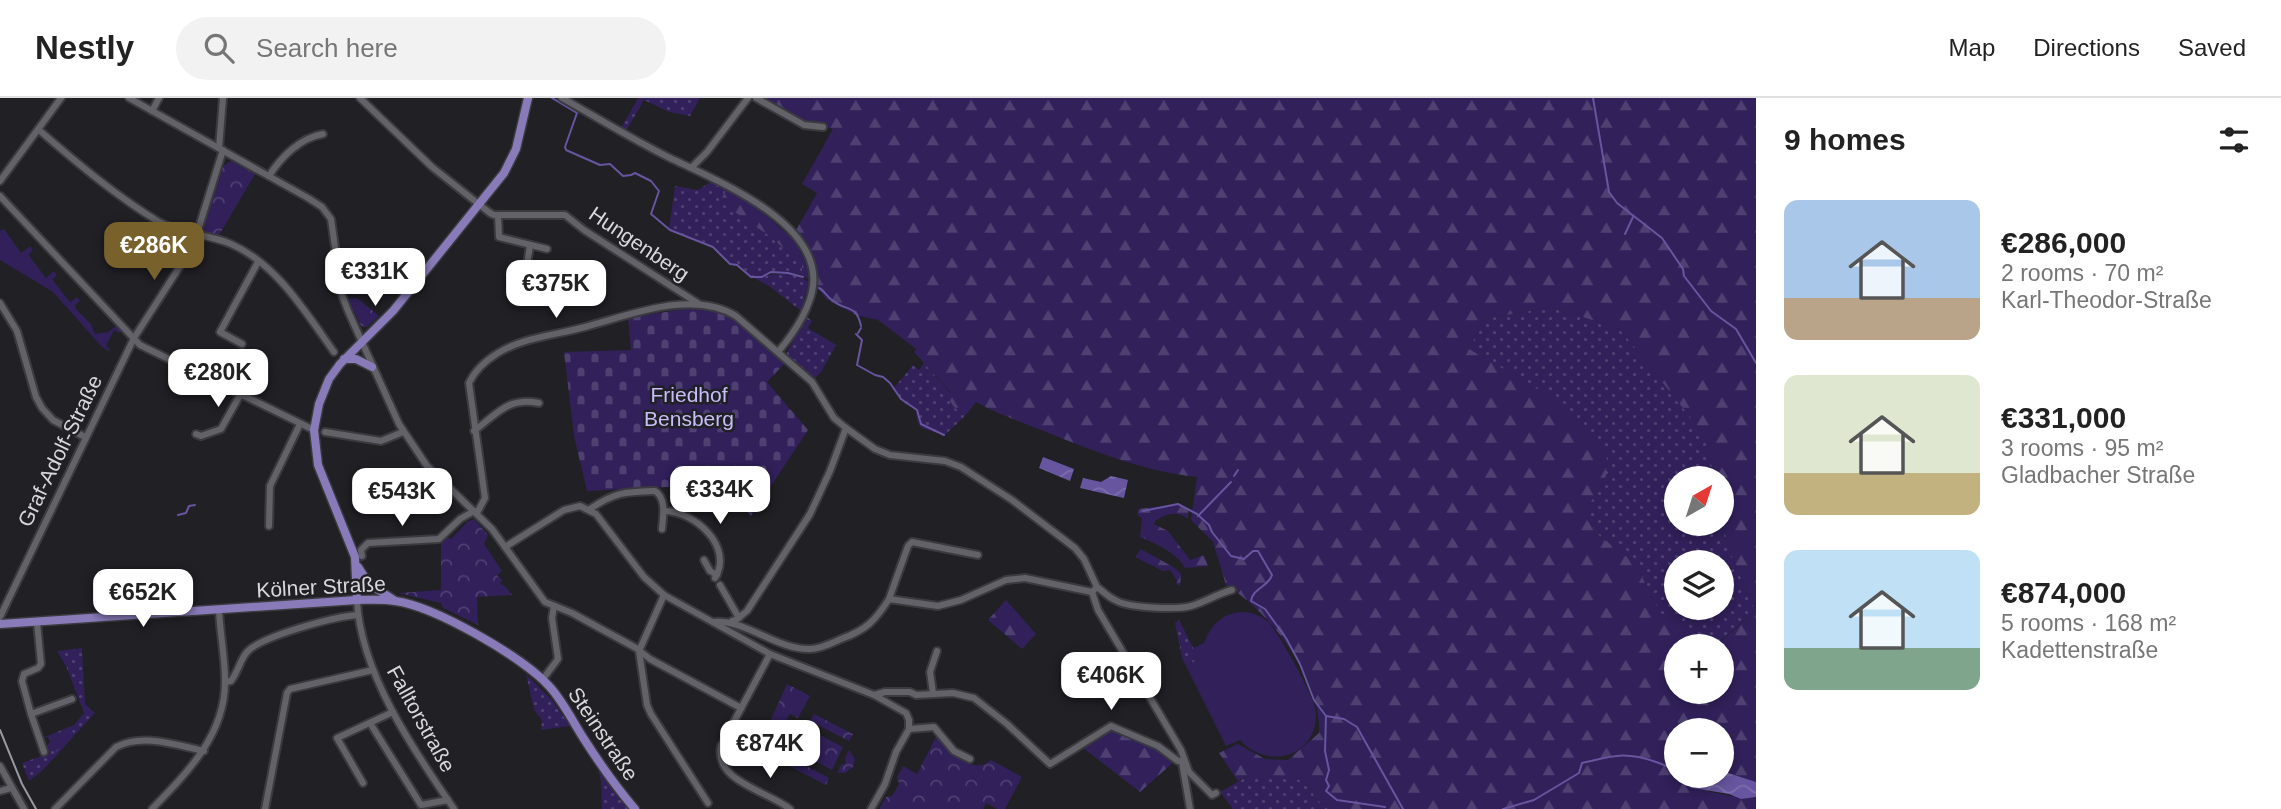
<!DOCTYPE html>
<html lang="en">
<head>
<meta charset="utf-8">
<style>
	:root { --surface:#fff; --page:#f2f2f2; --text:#222; --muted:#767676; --line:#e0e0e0; --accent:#79612b }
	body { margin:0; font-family:Arial,sans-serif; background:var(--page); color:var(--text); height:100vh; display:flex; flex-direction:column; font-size:26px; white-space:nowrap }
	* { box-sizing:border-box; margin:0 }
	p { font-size:23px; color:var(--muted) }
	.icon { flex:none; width:38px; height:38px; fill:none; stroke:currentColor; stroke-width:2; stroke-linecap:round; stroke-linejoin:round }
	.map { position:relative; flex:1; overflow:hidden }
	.details { display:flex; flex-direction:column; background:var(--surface); width:525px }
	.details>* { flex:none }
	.needle { width:46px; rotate:39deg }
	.fabs { position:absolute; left:1664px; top:368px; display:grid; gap:14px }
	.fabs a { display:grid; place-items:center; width:70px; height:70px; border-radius:50%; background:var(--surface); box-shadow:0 4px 10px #0003; font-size:35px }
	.price { position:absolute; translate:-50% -60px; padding:0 16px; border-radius:14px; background:#fff; color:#222; font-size:23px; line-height:46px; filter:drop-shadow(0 2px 4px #0008) }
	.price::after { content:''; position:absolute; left:50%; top:42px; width:21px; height:16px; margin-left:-10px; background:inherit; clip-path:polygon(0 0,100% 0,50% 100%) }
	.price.current { background:var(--accent); color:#fff }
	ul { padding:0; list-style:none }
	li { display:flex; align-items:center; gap:21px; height:175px; padding:0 28px }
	li span { display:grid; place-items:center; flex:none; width:196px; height:140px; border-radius:14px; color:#555 }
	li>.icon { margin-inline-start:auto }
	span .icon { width:84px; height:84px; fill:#fffc; stroke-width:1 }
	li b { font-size:30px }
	h2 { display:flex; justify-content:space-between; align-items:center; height:84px; padding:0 28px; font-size:30px }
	header { display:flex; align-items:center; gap:42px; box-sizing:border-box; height:98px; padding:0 35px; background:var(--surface); border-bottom:2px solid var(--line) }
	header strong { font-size:33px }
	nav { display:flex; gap:38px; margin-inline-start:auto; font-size:24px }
	.search { width:490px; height:63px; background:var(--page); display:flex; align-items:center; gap:18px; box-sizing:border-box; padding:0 24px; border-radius:38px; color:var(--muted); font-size:26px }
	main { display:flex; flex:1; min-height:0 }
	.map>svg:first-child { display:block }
</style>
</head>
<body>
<header>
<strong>Nestly</strong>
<div class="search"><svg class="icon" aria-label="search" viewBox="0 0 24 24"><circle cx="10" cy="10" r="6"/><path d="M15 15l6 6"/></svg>Search here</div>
<nav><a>Map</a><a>Directions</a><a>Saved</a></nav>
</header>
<main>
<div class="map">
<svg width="1756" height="711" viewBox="0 0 1756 711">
	<defs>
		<pattern id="grass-dots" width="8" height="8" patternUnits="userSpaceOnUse" patternTransform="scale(1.75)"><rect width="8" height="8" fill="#31205a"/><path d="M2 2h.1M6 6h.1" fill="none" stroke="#4e4071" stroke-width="1.8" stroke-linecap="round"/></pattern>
		<pattern id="forest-firs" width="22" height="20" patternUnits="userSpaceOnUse" patternTransform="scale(1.75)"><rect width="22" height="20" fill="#31205a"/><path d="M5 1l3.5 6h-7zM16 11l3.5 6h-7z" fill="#4e4071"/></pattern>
		<pattern id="cemetery-stones" width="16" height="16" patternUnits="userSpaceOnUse" patternTransform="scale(1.75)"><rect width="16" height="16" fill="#31205a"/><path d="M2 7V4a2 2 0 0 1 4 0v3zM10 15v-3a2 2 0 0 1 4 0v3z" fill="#4e4071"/></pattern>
		<pattern id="park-crowns" width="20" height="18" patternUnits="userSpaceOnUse" patternTransform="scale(1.75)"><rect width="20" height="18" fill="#31205a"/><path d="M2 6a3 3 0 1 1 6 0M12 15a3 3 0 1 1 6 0" fill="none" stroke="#4e4071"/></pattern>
		<pattern id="water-waves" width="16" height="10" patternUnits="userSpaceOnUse" patternTransform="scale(1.75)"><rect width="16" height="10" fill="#67559f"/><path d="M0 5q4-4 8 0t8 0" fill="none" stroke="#7c6dac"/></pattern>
	</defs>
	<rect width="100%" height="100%" fill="#202025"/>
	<!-- grass -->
	<g fill="url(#grass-dots)" fill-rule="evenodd">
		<polygon points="638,0 700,0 690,18 669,14 644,2 626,33 621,30"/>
		<path d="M 712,83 L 727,90 L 767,136 L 788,154 L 802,160 L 802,177 C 790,174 774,171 762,179 C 778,174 794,174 809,184 L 801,213 L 769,188 L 754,180 L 759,179 L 750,178 L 741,168 L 731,167 L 714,148 L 669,131 L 675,88 L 698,92 Z"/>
		<path d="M 1552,209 L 1620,231 L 1707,339 L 1714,380 L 1676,380 L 1676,425 L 1722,425 L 1722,420 L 1728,449 L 1755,513 L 1719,544 L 1660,515 L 1635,465 L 1597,436 L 1584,415 L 1606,378 L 1469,251 L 1484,221 ZM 1676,464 L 1722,464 L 1722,509 L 1676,509 Z"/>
		<polygon points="806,218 812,223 808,230 836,247 821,274 815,280 787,257 787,254"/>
		<path d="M 924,265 L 950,295 L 954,309 L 965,318 L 944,338 C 926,328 916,337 916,310 L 905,306 L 893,291 L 913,267 L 919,272 Z"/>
		<polygon points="1179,522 1199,561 1186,568 1182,560 1175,525"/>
		<polygon points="82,550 85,606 95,615 42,673 29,683 22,665 50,655 46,649 50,644 48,639 42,640 74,627 84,615 66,568 57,553"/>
		<polygon points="526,576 552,602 570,628 541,632 542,622 534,612"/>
		<polygon points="598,671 629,711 602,711 601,683"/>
		<polygon points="1248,678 1293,678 1310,689 1315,700 1328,711 1233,711 1220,694"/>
	</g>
	<!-- forest -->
	<g fill="url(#forest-firs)" fill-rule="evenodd">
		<path d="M 762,0 L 1756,0 L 1756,684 L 1722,673 L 1722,632 L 1676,632 L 1676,677 L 1709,677 L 1693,690 C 1713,693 1735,702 1755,698 L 1756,711 L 1328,711 L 1315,700 L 1310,689 L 1293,678 L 1248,678 L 1238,683 L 1219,655 L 1238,646 L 1265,661 L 1288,662 L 1319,635 C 1322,581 1270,514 1226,487 L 1213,444 L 1191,422 L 1197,379 C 1142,373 1091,352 1041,332 C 1019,323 997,316 976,304 L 965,318 L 954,309 L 947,298 L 950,294 L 914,254 L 916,251 L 878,222 L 856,217 L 826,201 L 817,188 L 816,171 L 810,156 L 795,134 L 817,95 L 802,86 L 833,31 L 810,25 ZM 1552,209 L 1620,231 L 1706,339 L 1714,380 L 1722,380 L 1722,420 L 1728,449 L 1755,513 L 1720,544 L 1660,515 L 1635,465 L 1597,436 L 1584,415 L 1606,378 L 1607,353 L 1546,296 L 1469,251 L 1484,221 ZM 1676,548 L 1722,548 L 1722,593 L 1676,593 Z"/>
		<polygon points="727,90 749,102 796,144 807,168 809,182 802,177 802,160 788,154 767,136 720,104"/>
		<path d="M 1178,406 L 1189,411 L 1188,421 C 1176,412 1167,416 1155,423 L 1154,426 L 1168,433 L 1190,462 L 1204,457 L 1208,468 L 1185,470 C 1177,455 1155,445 1140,439 L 1142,420 L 1137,417 L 1138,411 Z"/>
		<polygon points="1141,451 1175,470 1181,476 1180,488 1176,486 1177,483 1170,472 1163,473 1135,459"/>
		<polygon points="1006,502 1036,536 1022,551 988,522"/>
		<polygon points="1112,631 1143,644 1175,663 1140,694 1082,649"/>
	</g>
	<!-- cemetery -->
	<polygon fill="url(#cemetery-stones)" points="690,210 718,212 730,219 785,265 767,284 808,332 751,418 731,395 674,398 673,389 666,389 587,393 574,338 564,254 631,252 628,220"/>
	<!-- park -->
	<g fill="url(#park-crowns)">
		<polygon points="231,63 255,76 218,139 204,136 202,131 223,68"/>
		<polygon points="357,200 379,218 367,229 361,228 348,201"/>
		<polygon points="474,421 488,437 484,446 502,473 497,477 502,482 500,486 505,488 512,497 477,499 478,527 443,510 441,505 398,495 441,492 441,442 446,438 451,441 467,424"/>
		<polygon points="787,586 810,598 798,620 790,616 783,628 771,621"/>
		<polygon points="814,616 853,636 849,643 810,623"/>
		<polygon points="70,630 74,636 55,655 49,639"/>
		<polygon points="767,631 777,636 772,647 782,652 770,673 747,661 759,640 762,641"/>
		<polygon points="808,631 843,649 832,672 796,653"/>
		<path d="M 937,637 C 949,651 972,679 991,662 L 1022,679 L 1005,711 L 997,711 L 986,705 L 983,711 L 879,711 L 886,699 L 892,698 L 899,686 L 897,679 L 903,668 L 917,676 Z"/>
		<polygon points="849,652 855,661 853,669 845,675 837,675 841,667 846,665 845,660"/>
		<polygon points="791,660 829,680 826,687 787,667"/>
	</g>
	<!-- garden -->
	<g fill="#31205a">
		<polygon points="4,131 21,155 30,148 33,152 29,156 30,159 46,180 54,173 57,177 53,181 54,184 70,204 77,199 80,203 75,207 76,211 91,226 95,236 108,234 116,228 121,233 120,235 114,232 106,248 110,251 108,253 101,248 53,194 0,162 0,133"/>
		<path d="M 1242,514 C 1251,514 1260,517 1267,523 C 1278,532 1307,588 1313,603 C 1315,608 1316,614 1316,619 C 1314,661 1266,671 1240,642 L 1226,648 L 1186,568 L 1199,561 L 1193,550 L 1204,545 C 1211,527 1222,515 1242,514 Z"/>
	</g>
	<!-- water -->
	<g fill="url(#water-waves)">
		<polygon points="1043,359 1074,371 1070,383 1039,370"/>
		<polygon points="1111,378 1128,382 1124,400 1080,390 1083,380 1101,384"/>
		<polygon points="1722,673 1756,684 1756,699 1741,701 1729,696 1693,690 1709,677 1722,677"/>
	</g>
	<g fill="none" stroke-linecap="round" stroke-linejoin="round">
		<!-- stream -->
		<g stroke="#67559f" stroke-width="2">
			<polyline points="552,0 577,15 565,49 566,52 600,67 610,66 623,78 631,77 635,75 651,83 659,93 651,116 670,132 713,149 730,166 737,167 751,179 762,179 771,174 788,175 803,179"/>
			<polyline points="1593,0 1609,94 1617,105 1662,140 1683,171 1684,178 1711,213 1736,231 1756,265"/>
			<polyline points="1625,136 1633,119"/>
			<path d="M 819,190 C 825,193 827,199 832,202 C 846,214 856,205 861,228"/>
			<polyline points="858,235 861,230"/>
			<polyline points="856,236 862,242 857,267 875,277 883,279 890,285 901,301 917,312 921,326 944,337"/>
			<polyline points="1234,378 1238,372"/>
			<path d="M 1143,413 L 1178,406 L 1197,416 L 1209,427 L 1212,434 L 1231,458 L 1244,461 L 1253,453 L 1258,453 L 1272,477 C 1269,488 1252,491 1251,503 L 1265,511 L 1286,540 L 1300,566 L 1314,602 L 1326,618 L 1325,653 L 1329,672 L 1326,682 L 1329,688 L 1326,693 L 1337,702 L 1385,709"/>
			<polyline points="178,417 186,415 189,408 195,407"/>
			<polyline points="1198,418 1231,384"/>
			<polyline points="1326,618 1344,621 1357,629 1403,711"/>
			<polyline points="1679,677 1692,689"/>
			<path d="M 1503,711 L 1534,702 L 1579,675 L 1582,665 C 1613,658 1624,653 1656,664 C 1664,667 1671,669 1676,674"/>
		</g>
		<defs>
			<g id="minor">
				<polyline points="129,0 308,100 322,109 331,121 342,197 348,213 399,326 427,368 492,431 545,504 572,515 636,550 650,561 741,610"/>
				<polyline points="360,0 432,69 490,115 494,117 565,117 584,132 699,206"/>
				<path d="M 562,0 C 598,20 633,42 670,60 C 716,82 821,124 813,188 C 810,212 793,236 778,254"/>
				<polyline points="756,0 804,27 823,29"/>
				<polyline points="152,13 159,0"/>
				<path d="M 39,32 C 77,65 116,98 159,124 C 183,137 208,136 231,146 C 277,166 306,215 334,254"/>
				<polyline points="219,50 223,0"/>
				<polyline points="691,70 707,54 748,0"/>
				<path d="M 269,78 C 281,59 300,40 323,36"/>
				<polyline points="0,83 61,0"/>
				<polyline points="0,98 140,247 314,332"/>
				<polyline points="498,117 499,139 547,151"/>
				<polyline points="527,166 530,148"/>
				<polyline points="0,205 17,233 36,299 42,310 53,322 85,339"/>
				<polyline points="242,246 220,234 258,164"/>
				<path d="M 474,333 C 498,315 508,299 539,305"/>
				<polyline points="325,334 381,343 403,334"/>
				<polyline points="196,336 201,338 221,331 240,297"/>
				<path d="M 590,411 C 615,394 625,394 655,393 C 667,401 663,418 662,431"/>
				<path d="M 664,413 C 695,413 734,449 715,480"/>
				<path d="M 477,415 L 485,400 L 469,285 C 475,272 485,263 498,255 C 524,239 557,237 585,229 C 630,217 693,191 736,218 L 812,284 L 834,320 L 846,330 L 875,351 L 890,357 L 945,363 L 961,369 L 1012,402 L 1075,450 L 1084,461 L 1097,489"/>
				<polyline points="269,428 270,388 300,326"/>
				<polyline points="505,449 564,412 580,408 596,416 644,479 664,497 770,556 874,597 885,594 910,594 916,597 953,595 974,600 1007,626 1050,666 1111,628 1158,648 1178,663 1184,663"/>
				<polyline points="362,458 361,452 368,445 439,441 460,421 474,413"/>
				<polyline points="704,462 710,473 717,477"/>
				<polyline points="720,487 739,520"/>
				<polyline points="1092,494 1098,512 1181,652 1189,674 1212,697 1216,695"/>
				<polyline points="889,501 908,448 912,444 978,457"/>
				<path d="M 357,502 C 360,574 414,653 454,711"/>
				<polyline points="0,519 134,240 193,148 223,52"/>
				<polyline points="732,523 736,522 747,513 810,416 830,373 846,330"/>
				<polyline points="37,524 41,566 38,570 24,576 22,583 31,616 72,601"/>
				<path d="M 713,524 C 743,520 777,552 810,551 C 820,551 832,545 841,541 C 866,532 875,523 889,501 L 938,508 L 961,502 L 1006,482 L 1025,480 L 1092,494 L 1097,489 C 1103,493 1108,499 1115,502 C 1128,510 1176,512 1191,508 C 1205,504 1217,496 1232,492"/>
				<polyline points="639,553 647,607 651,616 708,705"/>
				<polyline points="639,553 664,497"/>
				<path d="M 770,556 L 721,648 C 714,684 768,693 790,711"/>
				<polyline points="543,581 558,561 552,520 554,508"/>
				<path d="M 226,584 L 231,583 C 238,574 240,562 247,554 C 261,538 337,518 358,517"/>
				<polyline points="933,595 930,574 937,553"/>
				<polyline points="31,616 44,654"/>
				<polyline points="370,625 421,707 448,702"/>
				<polyline points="909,631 934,629 954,653 970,661"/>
				<polyline points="1182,664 1190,711"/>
				<polyline points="0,668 24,711"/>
				<polyline points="363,685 337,640 393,614"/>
				<polyline points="0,693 11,690"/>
				<path d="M 55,711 L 116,649 C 143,635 176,647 204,653"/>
				<path d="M 152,711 C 187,675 226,636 225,582 C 225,559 220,535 219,512"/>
				<polyline points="265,711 287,595 290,591 373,572"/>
				<polyline points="871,711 885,686 896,654 909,631 909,622 906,615 874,597"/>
			</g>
			<g id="major">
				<polyline points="344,261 356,261 372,269"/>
				<polyline points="358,469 369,486 394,502"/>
				<polyline points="357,502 355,459 318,367 314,332 319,306 329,281 340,266 393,213 504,75 516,51 528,0"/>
				<path d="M 0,526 L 357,502 C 370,502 383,501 395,503 C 434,508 523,559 549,588 C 563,603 573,624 584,641 C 600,666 616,689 635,711"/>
			</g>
		</defs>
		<!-- minor casing -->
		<use href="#minor" stroke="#3b3b3f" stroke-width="10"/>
		<!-- major casing -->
		<use href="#major" stroke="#3b3b3f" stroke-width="11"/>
		<!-- minor -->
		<use href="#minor" stroke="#636269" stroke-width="6"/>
		<!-- major -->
		<use href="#major" stroke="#897bb9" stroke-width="8"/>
		<!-- tram -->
		<polyline stroke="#9a9a9e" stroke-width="2" points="0,632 22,686 36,711"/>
	</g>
	<g text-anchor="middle" stroke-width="5" stroke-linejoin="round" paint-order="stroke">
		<!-- street labels -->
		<g font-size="21" fill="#d8d8dc" stroke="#202025">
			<text transform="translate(639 146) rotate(34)" y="7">Hungenberg</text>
			<text transform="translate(60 353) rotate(-64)" y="7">Graf-Adolf-Straße</text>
			<text transform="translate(321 489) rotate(-3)" y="7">Kölner Straße</text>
			<text transform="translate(421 621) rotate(61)" y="7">Falltorstraße</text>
			<text transform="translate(603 636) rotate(56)" y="7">Steinstraße</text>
		</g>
		<!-- park labels -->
		<g font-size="21" fill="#c8bdfb" stroke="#202025">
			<text x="689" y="304">Friedhof<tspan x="689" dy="24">Bensberg</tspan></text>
		</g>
	</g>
</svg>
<div class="fabs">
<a><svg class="needle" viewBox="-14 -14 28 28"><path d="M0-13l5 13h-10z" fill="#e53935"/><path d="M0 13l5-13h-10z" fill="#767676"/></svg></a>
<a><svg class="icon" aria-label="layers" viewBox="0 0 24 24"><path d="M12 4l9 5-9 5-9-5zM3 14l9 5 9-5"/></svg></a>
<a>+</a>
<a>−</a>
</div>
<b class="price current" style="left:154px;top:184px">€286K</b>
<b class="price" style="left:375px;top:210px">€331K</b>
<b class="price" style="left:556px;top:222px">€375K</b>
<b class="price" style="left:218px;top:311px">€280K</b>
<b class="price" style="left:720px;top:428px">€334K</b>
<b class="price" style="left:402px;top:430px">€543K</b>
<b class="price" style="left:143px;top:531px">€652K</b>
<b class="price" style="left:1111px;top:614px">€406K</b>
<b class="price" style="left:770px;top:682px">€874K</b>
</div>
<section class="details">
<h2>9 homes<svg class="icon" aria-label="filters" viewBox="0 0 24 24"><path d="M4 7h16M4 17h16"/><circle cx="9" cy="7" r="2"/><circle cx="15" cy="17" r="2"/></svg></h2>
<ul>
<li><span style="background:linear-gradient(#a9c7e8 70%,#b9a48a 0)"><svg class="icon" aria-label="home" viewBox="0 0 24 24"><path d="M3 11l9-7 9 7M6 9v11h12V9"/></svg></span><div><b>€286,000</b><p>2 rooms · 70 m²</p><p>Karl-Theodor-Straße</p></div></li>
<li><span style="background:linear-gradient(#dfe7d0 70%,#c2b280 0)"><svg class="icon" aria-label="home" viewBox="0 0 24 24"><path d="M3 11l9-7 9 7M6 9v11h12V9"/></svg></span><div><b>€331,000</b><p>3 rooms · 95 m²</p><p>Gladbacher Straße</p></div></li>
<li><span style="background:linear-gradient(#bfe0f5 70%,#7fa58c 0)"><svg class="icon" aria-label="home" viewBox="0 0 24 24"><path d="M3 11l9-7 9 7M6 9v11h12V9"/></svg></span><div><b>€874,000</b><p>5 rooms · 168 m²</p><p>Kadettenstraße</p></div></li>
</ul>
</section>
</main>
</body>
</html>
